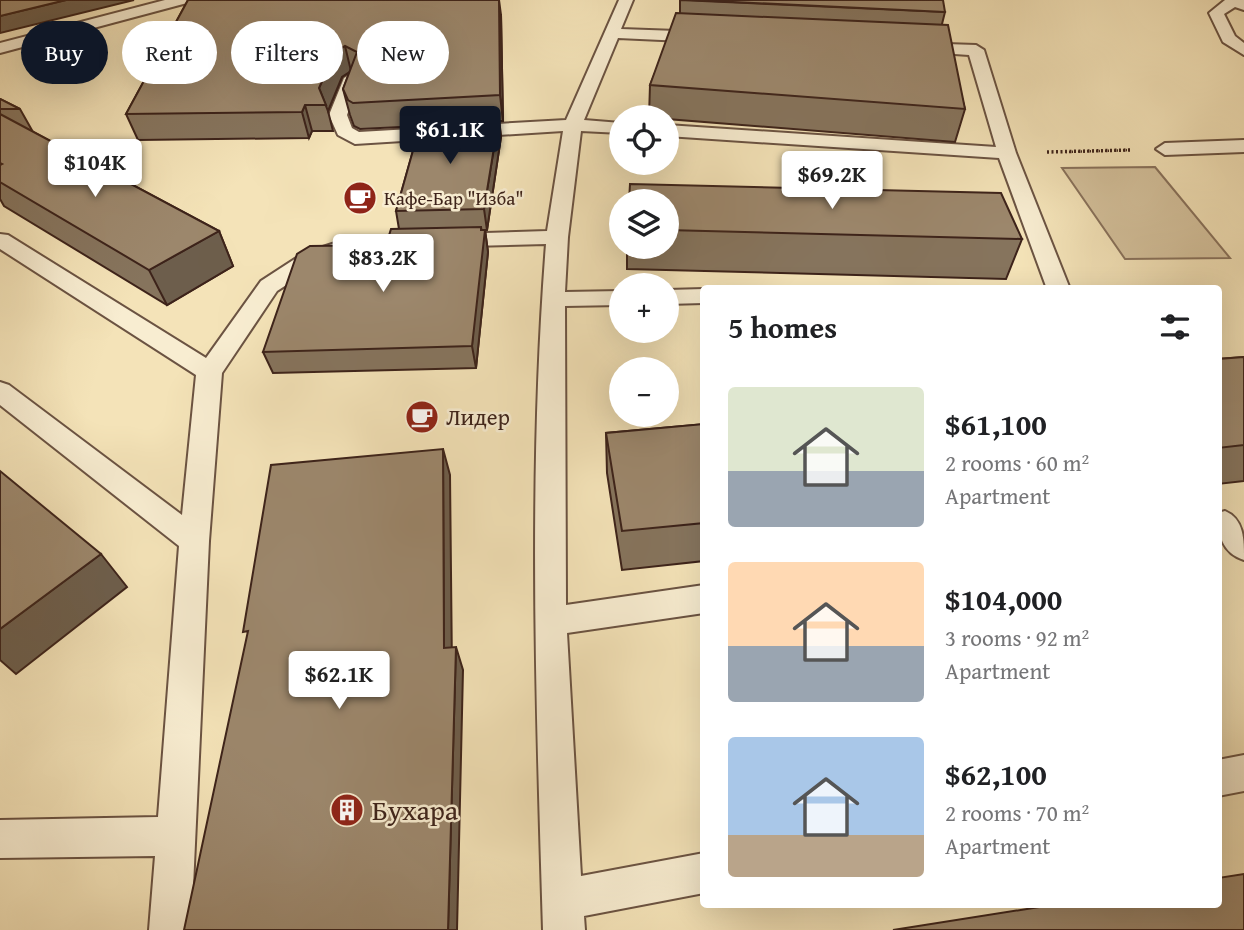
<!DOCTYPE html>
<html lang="en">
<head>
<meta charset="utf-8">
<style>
	:root { --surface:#fff; --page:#f2f2f2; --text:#202124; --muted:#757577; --accent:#111827 }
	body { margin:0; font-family:"Gentium Book Plus",serif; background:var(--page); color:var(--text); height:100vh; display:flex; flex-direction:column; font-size:26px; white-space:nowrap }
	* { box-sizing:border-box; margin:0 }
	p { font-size:23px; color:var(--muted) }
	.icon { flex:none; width:38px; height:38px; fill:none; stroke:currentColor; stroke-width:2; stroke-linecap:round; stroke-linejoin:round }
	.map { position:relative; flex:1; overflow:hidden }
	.side { position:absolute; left:700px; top:285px; width:522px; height:623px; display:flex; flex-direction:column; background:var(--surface); border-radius:7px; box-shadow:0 7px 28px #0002 }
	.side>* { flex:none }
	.hud { position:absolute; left:21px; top:21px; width:574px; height:63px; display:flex; gap:14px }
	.fabs { position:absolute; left:609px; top:105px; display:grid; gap:14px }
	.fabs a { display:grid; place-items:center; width:70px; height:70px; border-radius:50%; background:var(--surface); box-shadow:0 7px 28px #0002; font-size:35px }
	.price { position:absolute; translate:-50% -60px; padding:0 16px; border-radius:7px; background:#fff; color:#222; font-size:23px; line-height:46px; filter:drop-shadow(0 2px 4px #0008) }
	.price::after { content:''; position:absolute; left:50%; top:42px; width:21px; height:16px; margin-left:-10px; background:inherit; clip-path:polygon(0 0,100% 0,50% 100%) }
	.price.current { background:var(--accent); color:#fff }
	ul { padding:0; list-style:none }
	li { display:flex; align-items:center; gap:21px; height:175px; padding:0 28px }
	li span { display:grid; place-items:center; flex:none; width:196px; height:140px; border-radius:7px; color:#555 }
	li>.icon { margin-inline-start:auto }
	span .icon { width:84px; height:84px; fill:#fffc; stroke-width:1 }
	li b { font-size:30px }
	h2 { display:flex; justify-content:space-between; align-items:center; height:84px; padding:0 28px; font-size:30px }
	.chip { padding:0 24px; border-radius:32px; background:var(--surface); box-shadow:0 7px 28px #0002; font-size:24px; line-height:63px }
	.chip.current { background:var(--accent); color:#fff }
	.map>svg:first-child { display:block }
</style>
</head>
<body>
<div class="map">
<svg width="1244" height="930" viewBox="0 0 1244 930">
	<rect width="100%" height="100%" fill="#f4e3b8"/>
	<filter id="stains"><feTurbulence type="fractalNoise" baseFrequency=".00286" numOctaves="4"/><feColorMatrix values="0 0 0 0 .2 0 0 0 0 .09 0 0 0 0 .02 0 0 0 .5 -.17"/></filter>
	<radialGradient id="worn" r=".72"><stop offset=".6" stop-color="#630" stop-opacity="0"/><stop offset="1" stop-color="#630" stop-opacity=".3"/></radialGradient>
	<!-- green -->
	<polygon fill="#d5c29d" stroke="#89725c" stroke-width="2" points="1155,167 1230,258 1125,259 1062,168"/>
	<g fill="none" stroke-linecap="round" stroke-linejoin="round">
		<defs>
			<g id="service">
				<polygon points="165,0 189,0 187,3 0,53 0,43"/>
				<path d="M 619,0 L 633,0 L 621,29 L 705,32 L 713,37 L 705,42 L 618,38 L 584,120 L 621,123 L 621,133 L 581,131 L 568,237 L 565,292 L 621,291 L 621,305 L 565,306 L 566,605 L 704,585 L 704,613 L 567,633 L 581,876 L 704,853 L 704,893 L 584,916 L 585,930 L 543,930 C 536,702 528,472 546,244 L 357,249 L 320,263 L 277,291 L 222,373 L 209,541 L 191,930 L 149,930 L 155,856 L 0,858 L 0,820 L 158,817 L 179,546 L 0,405 L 0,382 L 9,385 L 182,515 L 196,375 L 0,249 L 0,234 L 8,235 L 206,358 L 261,281 L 304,253 L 354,237 L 547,231 L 563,131 L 355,144 L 338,135 L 329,115 L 344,78 L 352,73 L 360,78 L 347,115 L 352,128 L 359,132 L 566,120 Z"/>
				<polygon points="1225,0 1244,0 1244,10 1235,7 1224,14 1235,36 1244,43 1244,55 1223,42 1209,13"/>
				<polygon points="916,43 976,45 984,50 1016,153 1070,289 1047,289 999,158 667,136 667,125 996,147 969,55 910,51 908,48 910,45"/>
				<polygon points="1244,140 1244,152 1165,155 1156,149 1165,143"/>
				<polygon points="704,289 704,303 667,304 667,290"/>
				<path d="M 1225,511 C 1244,519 1244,539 1244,560 C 1222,553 1218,535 1218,513 Z"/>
				<polygon points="1244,755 1244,791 1218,796 1218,760"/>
			</g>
		</defs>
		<!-- service casing -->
		<use href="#service" stroke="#6b5342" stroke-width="4"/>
		<!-- path-far1 -->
		<polyline stroke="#3d231a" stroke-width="2.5" stroke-dasharray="1 2" stroke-linecap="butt" points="1066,152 1130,150"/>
		<!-- path -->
		<polyline stroke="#3d231a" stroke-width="3.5" stroke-dasharray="2 2.5" stroke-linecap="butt" points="1047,152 1130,150"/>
		<!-- service -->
		<use href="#service" fill="#f8edd1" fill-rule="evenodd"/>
	</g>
	<!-- wall -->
	<g fill="#86745d" stroke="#3d231a" stroke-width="2">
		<polygon points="188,0 501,15 503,121 499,121 501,137 487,230 485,230 488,252 476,368 273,373 263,352 386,245 399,229 396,211 420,126 360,129 354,126 350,115 343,89 350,71 342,77 328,111 333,131 312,131 309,138 138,140 126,114"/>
		<polygon points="680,0 945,12 942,24 965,109 955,142 667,119 667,117 649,117 650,85 680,13"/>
		<polygon points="0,99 20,109 33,132 219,231 233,266 167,305 4,206 0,199"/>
		<polygon points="667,201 1022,239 1006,279 627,269 627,247 667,247"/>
		<polygon points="1244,357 1244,481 1218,484 1218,359"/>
		<polygon points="704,424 704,561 622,570 607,473 606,433"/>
	</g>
	<!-- shaded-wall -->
	<g fill="#6d5e4c" stroke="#3d231a" stroke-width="2">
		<polygon points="66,0 134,0 0,33 0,16"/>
		<polygon points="499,0 501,15 503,121 500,95"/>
		<polygon points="345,46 351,71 342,77 328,111 319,88 335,52"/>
		<polygon points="305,105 312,131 309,138 302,112"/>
		<polygon points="499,117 501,137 487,230 484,209"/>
		<polygon points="481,227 483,242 485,230 488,252 476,368 472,346"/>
		<polygon points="219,231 233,266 167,305 149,270"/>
		<polygon points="443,449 450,475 452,671 444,648"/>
		<polygon points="101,554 127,587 16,674 0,660 0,629"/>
		<polygon points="456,647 463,670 457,930 448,930"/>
	</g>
	<!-- building -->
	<g fill="#9c876c" stroke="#3d231a" stroke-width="2">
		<polygon points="0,0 66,0 0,16"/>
		<polygon points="188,0 499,0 500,95 353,103 348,100 343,89 357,52 345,46 335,52 319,88 326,105 305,105 302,112 126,114"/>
		<polygon points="691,0 943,0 945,12"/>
		<polygon points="676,13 948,25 965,109 650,85"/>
		<polygon points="0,99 20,109 0,109"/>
		<polygon points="0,114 219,231 149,270 0,182 0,165 2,164 0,163"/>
		<polygon points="499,117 484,209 396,211 421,122"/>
		<polygon points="630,184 1001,193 1022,239 667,230 667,201 629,201"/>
		<polygon points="481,227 481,230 485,230 472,346 263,352 297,254 310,246 386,245 391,229"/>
		<polygon points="1244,357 1244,445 1218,448 1218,359"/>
		<polygon points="704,424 704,523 622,531 606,433"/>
		<polygon points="443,449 444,648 456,647 448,930 184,930 248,631 243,632 271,465"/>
		<polygon points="0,471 101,554 0,629"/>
		<polygon points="1244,874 1244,930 893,930 1052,905 1218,905 1218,878"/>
	</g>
	<!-- icons -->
	<defs>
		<symbol id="cafe-disc" viewBox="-11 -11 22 22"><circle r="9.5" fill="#8f2418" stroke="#f8edd1"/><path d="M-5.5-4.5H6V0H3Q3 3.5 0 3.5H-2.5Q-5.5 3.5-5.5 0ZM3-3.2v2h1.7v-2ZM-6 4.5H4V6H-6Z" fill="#fff"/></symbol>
		<symbol id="building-disc" viewBox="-11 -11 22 22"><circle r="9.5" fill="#8f2418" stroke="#f8edd1"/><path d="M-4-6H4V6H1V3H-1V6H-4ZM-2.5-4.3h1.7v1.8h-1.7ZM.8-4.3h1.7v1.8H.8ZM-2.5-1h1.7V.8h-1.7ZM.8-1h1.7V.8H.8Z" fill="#fff"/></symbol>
	</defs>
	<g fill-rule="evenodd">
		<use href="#cafe-disc" x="341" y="179" width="38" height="38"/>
		<use href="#cafe-disc" x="403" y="398" width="38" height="38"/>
		<use href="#building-disc" x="328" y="791" width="38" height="38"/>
	</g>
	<g text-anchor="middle" stroke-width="5" stroke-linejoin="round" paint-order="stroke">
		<!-- far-poi labels -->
		<g font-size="19" fill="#3d231a" stroke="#f8edd1" text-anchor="start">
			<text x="384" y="205">Кафе-Бар "Изба"</text>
		</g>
		<!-- poi labels -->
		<g font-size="23" fill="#3d231a" stroke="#f8edd1" text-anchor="start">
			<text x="446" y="425">Лидер</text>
		</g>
		<!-- near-poi labels -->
		<g font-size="28" fill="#3d231a" stroke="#f8edd1" text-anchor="start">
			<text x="372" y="820">Бухара</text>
		</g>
	</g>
	<rect width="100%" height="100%" filter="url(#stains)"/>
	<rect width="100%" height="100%" fill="url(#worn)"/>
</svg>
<div class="fabs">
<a><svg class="icon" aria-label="locate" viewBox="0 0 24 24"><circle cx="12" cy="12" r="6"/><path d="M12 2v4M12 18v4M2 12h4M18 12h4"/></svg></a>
<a><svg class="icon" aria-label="layers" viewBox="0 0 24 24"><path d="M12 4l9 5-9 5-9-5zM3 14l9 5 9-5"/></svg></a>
<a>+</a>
<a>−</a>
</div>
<b class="price current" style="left:450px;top:166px">$61.1K</b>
<b class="price" style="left:95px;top:199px">$104K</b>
<b class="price" style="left:832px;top:211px">$69.2K</b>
<b class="price" style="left:383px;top:294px">$83.2K</b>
<b class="price" style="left:339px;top:711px">$62.1K</b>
<div class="hud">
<a class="chip current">Buy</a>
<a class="chip">Rent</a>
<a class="chip">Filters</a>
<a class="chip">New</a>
</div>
<section class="side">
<h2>5 homes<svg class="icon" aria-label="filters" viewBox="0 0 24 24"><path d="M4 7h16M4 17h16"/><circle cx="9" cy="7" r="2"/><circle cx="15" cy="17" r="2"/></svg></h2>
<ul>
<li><span style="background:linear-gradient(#dfe7d0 60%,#9aa5b1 0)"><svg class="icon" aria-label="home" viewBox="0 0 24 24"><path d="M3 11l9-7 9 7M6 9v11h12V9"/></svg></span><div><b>$61,100</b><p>2 rooms · 60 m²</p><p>Apartment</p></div></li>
<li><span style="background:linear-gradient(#ffd9b3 60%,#9aa5b1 0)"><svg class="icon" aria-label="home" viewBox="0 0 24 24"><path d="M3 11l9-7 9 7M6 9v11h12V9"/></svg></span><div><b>$104,000</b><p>3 rooms · 92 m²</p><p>Apartment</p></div></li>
<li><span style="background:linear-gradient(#a9c7e8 70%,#b9a48a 0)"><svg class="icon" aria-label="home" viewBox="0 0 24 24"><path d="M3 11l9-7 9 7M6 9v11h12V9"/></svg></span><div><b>$62,100</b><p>2 rooms · 70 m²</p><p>Apartment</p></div></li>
</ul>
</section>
</div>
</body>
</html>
